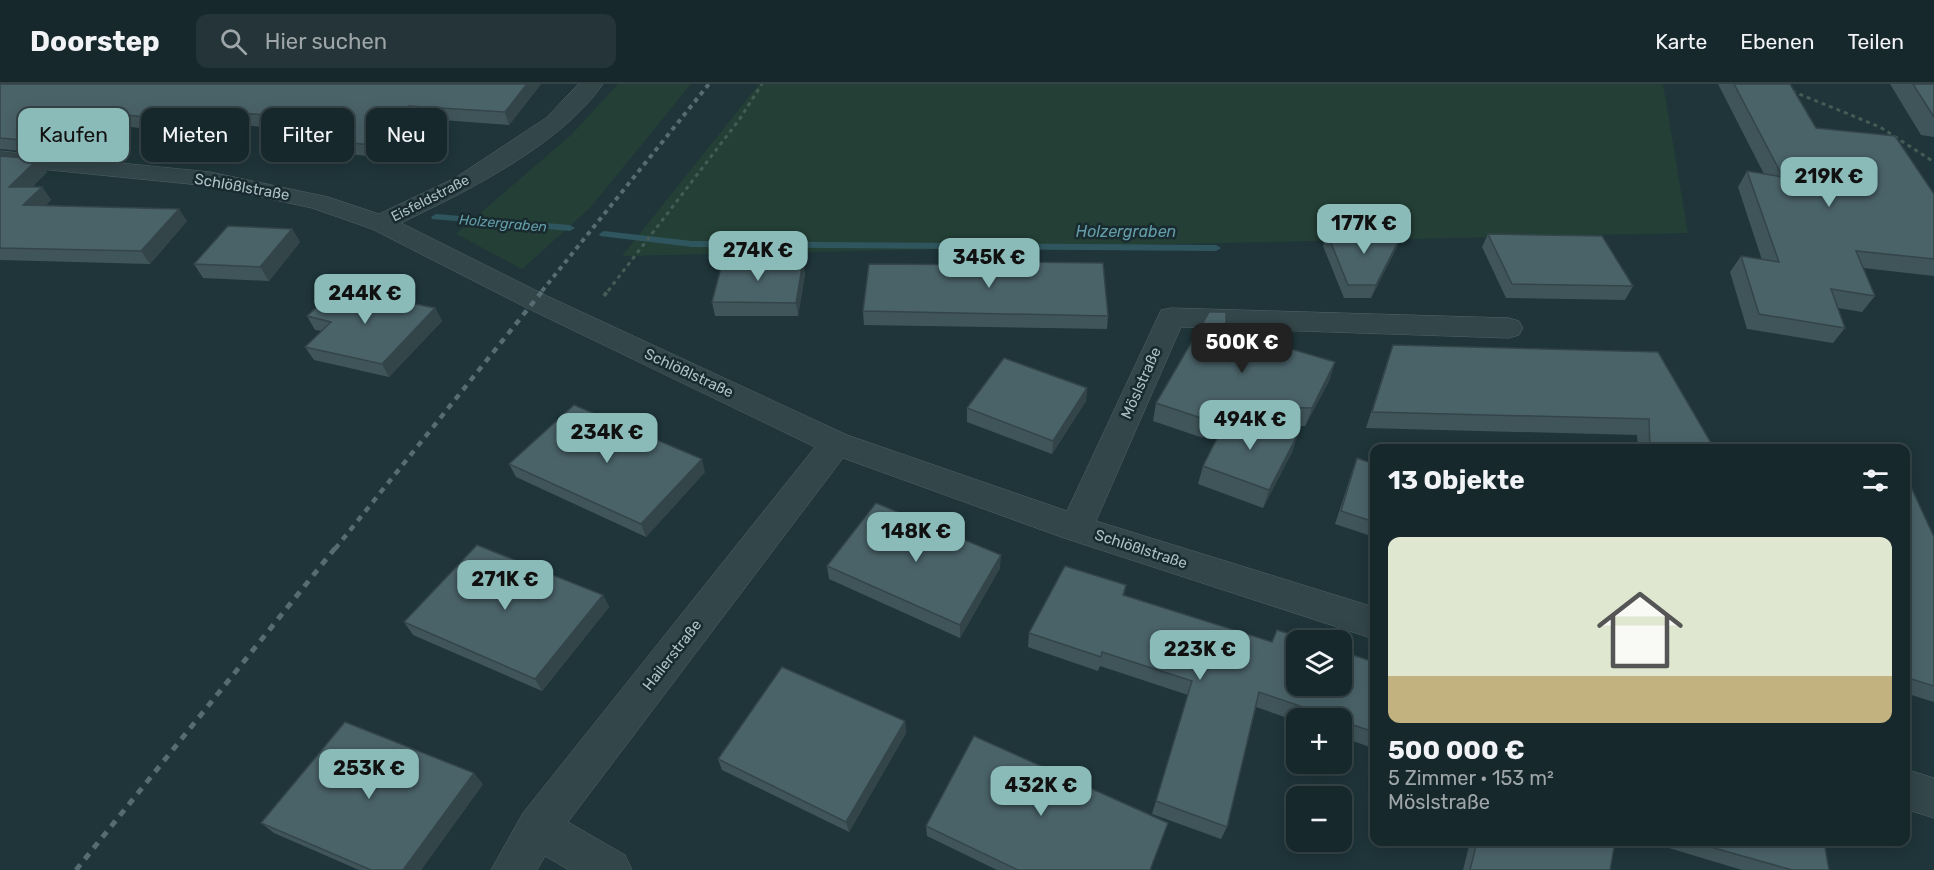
<!DOCTYPE html>
<html lang="de">
<head>
<meta charset="utf-8">
<style>
	:root { --surface:#17282c; --page:#243438; --text:#f1f3f6; --muted:#9ea6a9; --line:#364448; --accent:#8bbbb9 }
	body { margin:0; font-family:Rubik,sans-serif; background:var(--page); color:var(--text); height:100vh; display:flex; flex-direction:column; font-size:22px; white-space:nowrap }
	* { box-sizing:border-box; margin:0 }
	p { font-size:20px; color:var(--muted) }
	.icon { flex:none; width:33px; height:33px; fill:none; stroke:currentColor; stroke-width:2; stroke-linecap:round; stroke-linejoin:round }
	.map { position:relative; flex:1; overflow:hidden }
	.side { position:absolute; left:1370px; top:360px; width:540px; height:402px; display:flex; flex-direction:column; background:var(--surface); border-radius:12px; box-shadow:0 3px 15px #0003,0 0 0 2px var(--line) }
	.side>* { flex:none }
	.banner { position:absolute; left:18px; top:24px; width:570px; height:54px; display:flex; gap:12px }
	.buttons { position:absolute; left:1286px; top:546px; display:grid; gap:12px }
	.buttons a { display:grid; place-items:center; width:66px; height:66px; border-radius:12px; background:var(--surface); box-shadow:0 3px 15px #0003,0 0 0 2px var(--line); font-size:30px }
	.price { position:absolute; translate:-50% -51px; padding:0 14px; border-radius:12px; background:var(--accent); color:#111; font-size:20px; line-height:39px; filter:drop-shadow(0 2px 3px #0008) }
	.price::after { content:''; position:absolute; left:50%; top:36px; width:18px; height:14px; margin-left:-9px; background:inherit; clip-path:polygon(0 0,100% 0,50% 100%) }
	.price.active { background:#222; color:#fff }
	ul { padding:0; list-style:none }
	li { display:grid; align-content:center; gap:12px; height:318px; padding:0 18px }
	li+li { border-top:2px solid var(--line) }
	li span { display:grid; place-items:center; height:186px; border-radius:12px; color:#555 }
	li>.icon { margin-inline-start:auto }
	span .icon { width:108px; height:108px; fill:#fffc; stroke-width:1 }
	li b { font-size:26px }
	h2 { display:flex; justify-content:space-between; align-items:center; height:72px; padding:0 18px; font-size:26px }
	.pill { padding:0 21px; border-radius:12px; background:var(--surface); box-shadow:0 3px 15px #0003,0 0 0 2px var(--line); font-size:21px; line-height:54px }
	.pill.active { background:var(--accent); color:#111 }
	header { display:flex; align-items:center; gap:36px; box-sizing:border-box; height:84px; padding:0 30px; background:var(--surface); border-bottom:2px solid var(--line) }
	header strong { font-size:28px }
	nav { display:flex; gap:33px; margin-inline-start:auto; font-size:21px }
	.search { width:420px; height:54px; background:var(--page); display:flex; align-items:center; gap:15px; box-sizing:border-box; padding:0 21px; border-radius:12px; color:var(--muted); font-size:22px }
	.map>svg:first-child { display:block }
</style>
</head>
<body>
<header>
<strong>Doorstep</strong>
<div class="search"><svg class="icon" aria-label="search" viewBox="0 0 24 24"><circle cx="10" cy="10" r="6"/><path d="M15 15l6 6"/></svg>Hier suchen</div>
<nav><a>Karte</a><a>Ebenen</a><a>Teilen</a></nav>
</header>
<div class="map">
<svg width="1934" height="786" viewBox="0 0 1934 786">
	<rect width="100%" height="100%" fill="#1f353a"/>
	<!-- green -->
	<g fill="#243f36">
		<polygon points="618,0 691,0 590,124 522,185 456,150 571,51"/>
		<polygon points="759,0 1663,0 1688,149 622,172"/>
	</g>
	<g fill="none" stroke-linecap="round" stroke-linejoin="round">
		<!-- stream -->
		<g fill="#2f565e" fill-rule="evenodd">
			<polygon points="436,130 570,141 575,144 570,147 432,135 431,133"/>
			<polygon points="604,147 692,157 1216,161 1221,164 1216,167 692,163 600,152 599,150"/>
		</g>
		<defs>
			<g id="minor">
				<path d="M 579,0 L 603,0 C 561,61 467,107 401,139 L 545,211 L 847,351 L 1067,427 L 1161,226 L 1171,224 L 1509,234 L 1519,237 L 1523,244 L 1519,251 L 1509,254 L 1181,243 L 1096,437 L 1374,523 L 1374,555 L 1064,454 L 843,374 L 568,738 L 625,771 L 632,786 L 569,786 L 545,772 L 537,786 L 491,786 L 523,729 L 815,363 L 525,223 L 372,145 L 312,124 L 210,102 L 0,81 L 0,67 L 210,88 L 328,113 L 379,130 L 455,94 L 546,34 Z"/>
				<polygon points="1905,685 1934,694 1934,734 1905,725"/>
			</g>
		</defs>
		<!-- minor casing -->
		<use href="#minor" stroke="#516468" stroke-width="1"/>
		<!-- path-far1 -->
		<g stroke="#435c55" stroke-width="3" stroke-dasharray="4 4" stroke-linecap="butt">
			<polyline points="1792,7 1880,43 1934,78"/>
			<polyline points="608,207 739,36 762,0"/>
		</g>
		<!-- path -->
		<polyline stroke="#435c55" stroke-width="4" stroke-dasharray="4.5 4.5" stroke-linecap="butt" points="604,212 609,205"/>
		<!-- minor -->
		<use href="#minor" fill="#33464a" fill-rule="evenodd"/>
		<!-- rail-far2 -->
		<polyline stroke="#556c72" stroke-width="4" stroke-dasharray="4.5 4.5" stroke-linecap="butt" points="542,207 709,0"/>
		<!-- rail-far1 -->
		<polyline stroke="#556c72" stroke-width="4.5" stroke-dasharray="6 6" stroke-linecap="butt" points="335,465 544,205"/>
		<!-- rail -->
		<polyline stroke="#556c72" stroke-width="5" stroke-dasharray="7 7" stroke-linecap="butt" points="76,786 336,463"/>
	</g>
	<!-- wall -->
	<g fill="#40555a">
		<polygon points="0,0 541,0 509,41 415,34 376,73 281,62 274,50 281,44 193,38 180,49 98,39 65,71 0,65"/>
		<polygon points="1718,0 1790,0 1816,44 1934,110 1934,192 1863,184 1875,212 1862,228 1838,224 1845,244 1833,259 1747,245 1730,188 1741,172 1762,176 1738,103 1747,87 1764,90"/>
		<polygon points="1890,0 1934,0 1934,53 1921,51"/>
		<polygon points="0,72 47,88 32,103 42,103 51,116 46,121 187,137 150,180 0,176"/>
		<polygon points="292,145 300,158 269,197 203,194 194,180"/>
		<polygon points="1327,149 1398,161 1371,214 1344,214 1323,162"/>
		<polygon points="1488,150 1633,202 1625,216 1506,214 1482,163"/>
		<polygon points="803,177 805,190 798,232 715,232 712,218"/>
		<polygon points="435,224 442,237 389,293 314,276 305,263 322,247 315,246 307,232"/>
		<polygon points="863,227 1108,232 1107,245 864,241"/>
		<polygon points="1226,254 1335,278 1329,297 1305,342 1271,342 1298,350 1292,368 1263,424 1198,400 1203,382 1224,340 1207,340 1203,354 1153,337 1156,319"/>
		<polygon points="1393,261 1658,268 1714,364 1638,364 1637,351 1366,344 1387,278"/>
		<polygon points="1087,304 1086,317 1052,370 967,338 967,324"/>
		<polygon points="1357,374 1374,380 1374,453 1335,440 1352,388"/>
		<polygon points="509,380 705,388 646,453 516,393"/>
		<polygon points="1905,391 1934,453 1934,618 1905,609"/>
		<polygon points="827,482 1000,484 960,554 829,495"/>
		<polygon points="1126,501 1124,511 1272,558 1374,578 1374,657 1370,663 1341,653 1341,634 1296,634 1296,637 1256,623 1227,743 1221,755 1152,730 1188,611 1100,582 1098,587 1028,563 1029,549"/>
		<polygon points="603,511 609,523 542,607 413,551 404,538"/>
		<polygon points="905,637 906,649 849,748 722,686 718,675"/>
		<polygon points="483,700 421,786 359,786 274,749 261,739"/>
		<polygon points="926,742 1150,786 997,786 927,752"/>
		<polygon points="1470,758 1615,758 1610,786 1463,786"/>
		<polygon points="1668,758 1824,758 1829,786 1742,786 1669,764"/>
	</g>
	<!-- shaded-wall -->
	<g fill="#34454a">
		<polygon points="527,0 541,0 509,41 505,28"/>
		<polygon points="409,22 415,34 376,73 370,61"/>
		<polygon points="186,25 193,38 180,49 172,36"/>
		<polygon points="90,27 98,39 65,71 56,59"/>
		<polygon points="38,75 47,88 19,115 9,103"/>
		<polygon points="42,103 51,116 33,134 23,121"/>
		<polygon points="179,125 187,137 150,180 141,167"/>
		<polygon points="292,145 300,158 269,197 260,183"/>
		<polygon points="1403,148 1398,161 1371,214 1376,201"/>
		<polygon points="803,177 805,190 798,232 796,219"/>
		<polygon points="435,224 442,237 389,293 382,280"/>
		<polygon points="1335,278 1329,297 1305,342 1312,324"/>
		<polygon points="1087,304 1086,317 1052,370 1053,357"/>
		<polygon points="1298,350 1292,368 1263,424 1269,406"/>
		<polygon points="702,375 705,388 646,453 641,440"/>
		<polygon points="1001,471 1000,484 960,554 960,541"/>
		<polygon points="603,511 609,523 542,607 535,595"/>
		<polygon points="905,637 906,649 849,748 846,738"/>
		<polygon points="474,689 483,700 421,786 403,786"/>
	</g>
	<!-- building -->
	<g fill="#4a6369" stroke="#34454a" stroke-width="1.5">
		<polygon points="0,0 527,0 505,28 409,22 370,61 274,50 294,33 186,25 172,36 90,27 56,59 0,54"/>
		<polygon points="1734,0 1790,0 1816,44 1895,52 1934,110 1934,175 1856,167 1875,212 1831,205 1845,244 1759,230 1741,172 1779,178 1747,87 1783,93"/>
		<polygon points="1913,0 1934,0 1934,33"/>
		<polygon points="0,72 38,75 9,103 42,103 23,121 179,125 141,167 0,164"/>
		<polygon points="228,142 292,145 260,183 194,180"/>
		<polygon points="1403,148 1376,201 1348,201 1327,149"/>
		<polygon points="1488,150 1602,152 1633,202 1512,200"/>
		<polygon points="723,176 803,177 796,219 712,218"/>
		<polygon points="1006,178 1103,179 1108,232 863,227 869,180 1006,181"/>
		<polygon points="337,204 435,224 382,280 305,263 331,238 307,232"/>
		<polygon points="1209,228 1226,228 1226,254 1257,255 1335,278 1312,324 1210,322 1207,336 1156,319"/>
		<polygon points="1393,261 1658,268 1714,364 1650,364 1649,335 1372,328"/>
		<polygon points="1004,274 1087,304 1053,357 967,324"/>
		<polygon points="574,321 702,375 641,440 509,380"/>
		<polygon points="1230,329 1298,350 1269,406 1203,382"/>
		<polygon points="1357,374 1374,380 1374,438 1341,427"/>
		<polygon points="1905,391 1906,392 1934,453 1934,602 1905,593"/>
		<polygon points="876,419 1001,471 960,541 827,482"/>
		<polygon points="477,461 603,511 535,595 404,538"/>
		<polygon points="1065,482 1126,501 1123,511 1272,558 1277,546 1309,556 1296,556 1296,602 1341,602 1341,567 1374,578 1374,648 1341,637 1341,634 1335,634 1259,608 1227,743 1156,717 1192,597 1102,568 1101,573 1029,549"/>
		<polygon points="782,583 905,637 846,738 718,675"/>
		<polygon points="345,638 474,689 403,786 371,786 261,739"/>
		<polygon points="974,652 1168,739 1150,786 1018,786 926,742"/>
		<polygon points="1477,758 1615,758 1610,786 1470,786"/>
		<polygon points="1693,758 1824,758 1829,786 1792,786"/>
	</g>
	<g text-anchor="middle" stroke-width="5" stroke-linejoin="round" paint-order="stroke">
		<!-- far-street labels -->
		<g font-size="14" fill="#aec1c7" stroke="#192b2f">
			<text transform="translate(430 114) rotate(-27)" y="5">Eisfeldstraße</text>
		</g>
		<!-- far-water labels -->
		<g font-size="14" font-style="italic" fill="#649da9" stroke="#192b2f">
			<text transform="translate(503 139) rotate(5)" y="5">Holzergraben</text>
		</g>
		<!-- street labels -->
		<g font-size="15" fill="#aec1c7" stroke="#192b2f">
			<text transform="translate(242 103) rotate(10)" y="5">Schlößlstraße</text>
			<text transform="translate(689 289) rotate(25)" y="5">Schlößlstraße</text>
			<text transform="translate(1141 299) rotate(-66)" y="5">Möslstraße</text>
			<text transform="translate(1141 465) rotate(18)" y="5">Schlößlstraße</text>
			<text transform="translate(672 571) rotate(-52)" y="5">Hailerstraße</text>
		</g>
		<!-- water labels -->
		<g font-size="16" font-style="italic" fill="#649da9" stroke="#192b2f">
			<text x="1126" y="153">Holzergraben</text>
		</g>
	</g>
</svg>
<div class="buttons">
<a><svg class="icon" aria-label="layers" viewBox="0 0 24 24"><path d="M12 4l9 5-9 5-9-5zM3 14l9 5 9-5"/></svg></a>
<a>+</a>
<a>−</a>
</div>
<b class="price" style="left:1829px;top:124px">219K €</b>
<b class="price" style="left:1364px;top:171px">177K €</b>
<b class="price" style="left:758px;top:198px">274K €</b>
<b class="price" style="left:989px;top:205px">345K €</b>
<b class="price" style="left:365px;top:241px">244K €</b>
<b class="price active" style="left:1242px;top:290px">500K €</b>
<b class="price" style="left:1250px;top:367px">494K €</b>
<b class="price" style="left:607px;top:380px">234K €</b>
<b class="price" style="left:916px;top:479px">148K €</b>
<b class="price" style="left:505px;top:527px">271K €</b>
<b class="price" style="left:1200px;top:597px">223K €</b>
<b class="price" style="left:369px;top:716px">253K €</b>
<b class="price" style="left:1041px;top:733px">432K €</b>
<div class="banner">
<a class="pill active">Kaufen</a>
<a class="pill">Mieten</a>
<a class="pill">Filter</a>
<a class="pill">Neu</a>
</div>
<section class="side">
<h2>13 Objekte<svg class="icon" aria-label="filters" viewBox="0 0 24 24"><path d="M4 7h16M4 17h16"/><circle cx="9" cy="7" r="2"/><circle cx="15" cy="17" r="2"/></svg></h2>
<ul>
<li><span style="background:linear-gradient(#dfe7d0 75%,#c2b280 0)"><svg class="icon" aria-label="home" viewBox="0 0 24 24"><path d="M3 11l9-7 9 7M6 9v11h12V9"/></svg></span><div><b>500 000 €</b><p>5 Zimmer · 153 m²</p><p>Möslstraße</p></div></li>
</ul>
</section>
</div>
</body>
</html>
